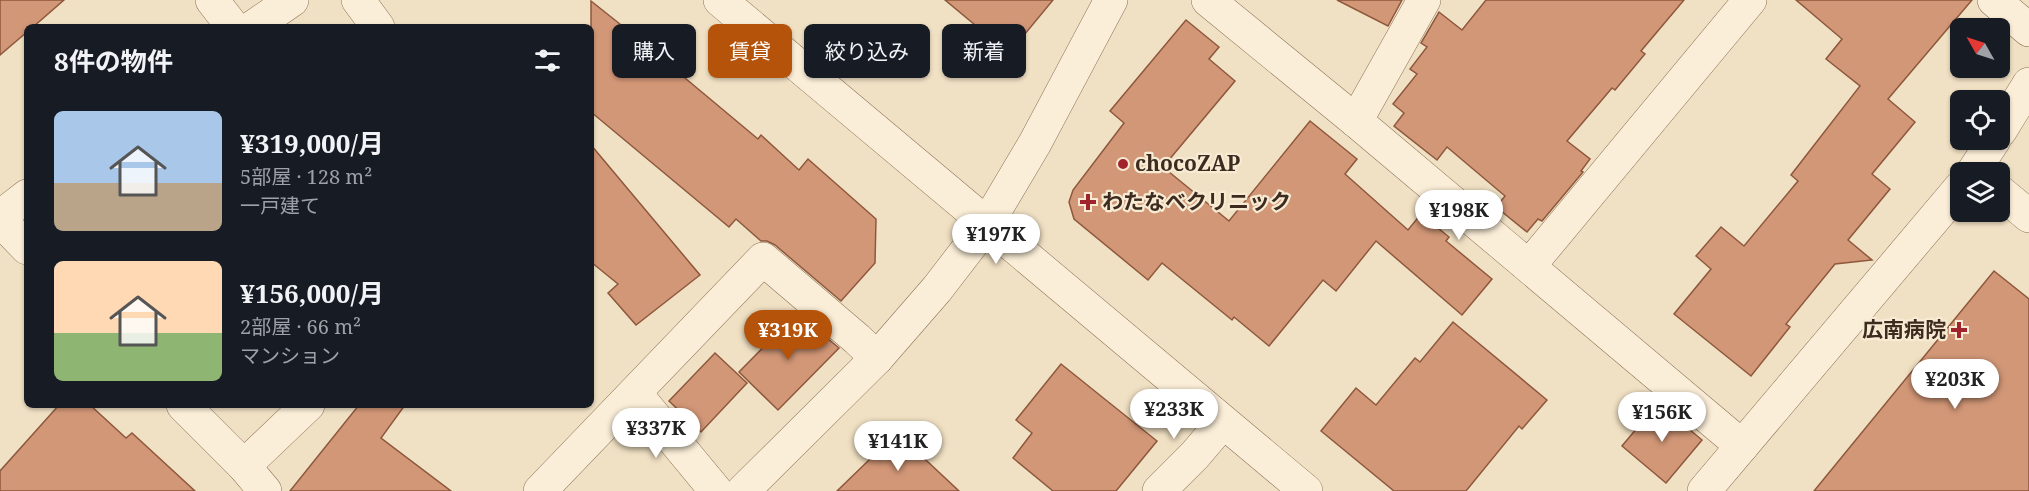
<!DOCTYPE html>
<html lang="ja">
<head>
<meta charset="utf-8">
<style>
	:root { --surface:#171b24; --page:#242831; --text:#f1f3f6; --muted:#9ea1a6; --accent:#b45309 }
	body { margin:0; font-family:"Noto Serif","Noto Sans JP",serif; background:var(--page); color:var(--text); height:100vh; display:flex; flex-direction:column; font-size:22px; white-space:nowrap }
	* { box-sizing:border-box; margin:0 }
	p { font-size:20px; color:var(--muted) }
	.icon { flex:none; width:33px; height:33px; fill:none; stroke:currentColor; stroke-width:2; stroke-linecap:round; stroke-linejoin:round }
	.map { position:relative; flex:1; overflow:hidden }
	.side { position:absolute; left:24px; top:24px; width:570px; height:384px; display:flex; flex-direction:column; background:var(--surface); border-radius:9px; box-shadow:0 2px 4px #0004 }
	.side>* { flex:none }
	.banner { position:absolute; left:612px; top:24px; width:570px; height:54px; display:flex; gap:12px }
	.needle { width:39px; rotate:309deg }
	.controls { position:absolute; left:1950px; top:18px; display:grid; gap:12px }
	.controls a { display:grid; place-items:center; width:60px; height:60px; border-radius:9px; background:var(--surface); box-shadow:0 2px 4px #0004; font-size:30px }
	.price { position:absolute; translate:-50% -51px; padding:0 14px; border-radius:21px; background:#fff; color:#222; font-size:20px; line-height:39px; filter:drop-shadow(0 2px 3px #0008) }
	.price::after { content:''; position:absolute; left:50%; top:36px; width:18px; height:14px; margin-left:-9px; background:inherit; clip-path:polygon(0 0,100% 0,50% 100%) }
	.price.current { background:var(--accent); color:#fff }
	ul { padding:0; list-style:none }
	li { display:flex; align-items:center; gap:18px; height:150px; padding:0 30px }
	li span { display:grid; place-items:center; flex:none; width:168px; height:120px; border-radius:9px; color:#555 }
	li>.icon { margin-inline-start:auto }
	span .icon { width:72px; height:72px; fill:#fffc; stroke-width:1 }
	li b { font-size:26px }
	h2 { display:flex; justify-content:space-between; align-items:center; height:72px; padding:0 30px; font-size:26px }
	.chip { padding:0 21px; border-radius:9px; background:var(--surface); box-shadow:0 2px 4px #0004; font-size:21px; line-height:54px }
	.chip.current { background:var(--accent); color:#fff }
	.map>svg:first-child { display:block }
</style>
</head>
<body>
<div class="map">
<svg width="2029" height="491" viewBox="0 0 2029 491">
	<rect width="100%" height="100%" fill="#f1e1c4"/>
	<!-- building -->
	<g fill="#d29777" stroke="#8e583d" stroke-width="1.5">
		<polygon points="0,0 64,0 33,27 27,27 27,32 0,55"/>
		<polygon points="945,0 1053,0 1020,40 1004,25 992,39"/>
		<polygon points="1337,0 1402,0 1388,26"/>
		<polygon points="1486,0 1684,0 1641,51 1645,54 1615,90 1612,88 1567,141 1590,159 1581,171 1583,172 1542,221 1538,219 1527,232 1496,207 1505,196 1447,147 1437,160 1394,126 1404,113 1393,104 1417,74 1410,69 1427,47 1421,43 1439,12 1462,30"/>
		<polygon points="1796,0 1972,0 1888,99 1915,122 1872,174 1890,189 1848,240 1872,260 1835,264 1786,324 1790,327 1751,376 1674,314 1711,269 1696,256 1721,227 1744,246 1798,181 1791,175 1860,86 1826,59 1842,39"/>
		<polygon points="591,1 674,67 673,68 758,139 761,135 799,170 808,159 876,219 875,263 841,301 775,245 767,241 761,241 736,219 729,227 591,112"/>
		<polygon points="1186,20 1219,47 1209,59 1235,81 1163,167 1229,221 1310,121 1357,159 1345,174 1408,230 1421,214 1449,237 1446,241 1492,279 1462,315 1376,241 1336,291 1323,280 1269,346 1234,317 1232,320 1162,263 1148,280 1074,219 1069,202 1073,190 1124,123 1110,111"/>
		<polygon points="591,145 700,275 636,325 608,293 618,284 591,262"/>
		<polygon points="1994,271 2029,299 2029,491 1814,491"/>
		<polygon points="797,313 839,348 778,410 739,372"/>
		<polygon points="1453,322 1547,400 1522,429 1519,426 1466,491 1394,491 1321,431 1356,388 1376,405 1415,358 1420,362"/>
		<polygon points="715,353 747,383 701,432 669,401"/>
		<polygon points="1061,364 1157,441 1116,491 1053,491 1013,458 1032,433 1016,420"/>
		<polygon points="1658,403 1702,440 1666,483 1622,446"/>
		<polygon points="59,405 90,405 126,438 132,433 195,491 0,491 0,471"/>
		<polygon points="359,405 405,405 381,438 451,491 290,491"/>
		<polygon points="897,433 959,491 837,491"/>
	</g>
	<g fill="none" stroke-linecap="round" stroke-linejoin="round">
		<defs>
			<g id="minor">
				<polyline points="212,0 233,27"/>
				<polyline points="358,0 378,27"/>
				<polyline points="720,0 1306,491"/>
				<polyline points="1208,0 1356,121 1742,446"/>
				<polyline points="1994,0 2029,30"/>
				<polyline points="253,27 292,0"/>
				<polyline points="1356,121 1424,0"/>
				<polyline points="2000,131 2029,84"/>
				<polyline points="1973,172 1994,140"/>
				<polyline points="2000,192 2029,216"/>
				<polyline points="0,217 27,196"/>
				<polyline points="0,220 27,248"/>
				<polyline points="1529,266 1750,0"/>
				<polyline points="635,393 716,491"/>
				<polyline points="183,405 244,466 308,405"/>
				<polyline points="244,466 265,491"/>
				<polyline points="540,491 763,259 857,339 877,358"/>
				<polyline points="743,491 877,358 937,289 987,224 1035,143 1111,0"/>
				<polyline points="1159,491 1195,455 1223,422"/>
				<polyline points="1704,491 1960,188"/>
			</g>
		</defs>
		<!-- minor casing -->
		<use href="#minor" stroke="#8d7159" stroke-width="34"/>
		<!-- minor -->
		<use href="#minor" stroke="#fbeed8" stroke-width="33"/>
	</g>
	<!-- markers -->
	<g fill="#a1242d" stroke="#f8ebd4" stroke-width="2">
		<circle cx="1123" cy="164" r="6"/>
		<path d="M1085 193h6v6h6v6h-6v6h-6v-6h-6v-6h6z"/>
		<path d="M1956 321h6v6h6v6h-6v6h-6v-6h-6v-6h6z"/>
	</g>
	<g text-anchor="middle" stroke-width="4.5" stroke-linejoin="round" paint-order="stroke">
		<!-- poi labels -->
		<g font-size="21" font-weight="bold" fill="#3c2b1e" stroke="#f8ebd4" text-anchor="start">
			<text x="1135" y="171">chocoZAP</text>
			<text x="1102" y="209">わたなべクリニック</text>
			<text x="1946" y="337" text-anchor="end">広南病院</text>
		</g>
	</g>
</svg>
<div class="controls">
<a><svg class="needle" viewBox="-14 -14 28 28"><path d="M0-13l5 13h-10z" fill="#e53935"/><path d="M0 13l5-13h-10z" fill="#9ea1a6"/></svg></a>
<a><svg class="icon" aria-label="locate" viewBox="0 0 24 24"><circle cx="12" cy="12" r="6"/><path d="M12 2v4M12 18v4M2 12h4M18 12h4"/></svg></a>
<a><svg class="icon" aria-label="layers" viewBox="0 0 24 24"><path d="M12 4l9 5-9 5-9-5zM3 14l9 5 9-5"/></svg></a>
</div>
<b class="price" style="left:1459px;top:241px">¥198K</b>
<b class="price" style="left:996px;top:265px">¥197K</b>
<b class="price current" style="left:788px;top:361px">¥319K</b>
<b class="price" style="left:1955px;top:410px">¥203K</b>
<b class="price" style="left:1174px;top:440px">¥233K</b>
<b class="price" style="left:1662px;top:443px">¥156K</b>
<b class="price" style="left:656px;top:459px">¥337K</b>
<b class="price" style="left:898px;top:472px">¥141K</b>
<div class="banner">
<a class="chip">購入</a>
<a class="chip current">賃貸</a>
<a class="chip">絞り込み</a>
<a class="chip">新着</a>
</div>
<section class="side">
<h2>8件の物件<svg class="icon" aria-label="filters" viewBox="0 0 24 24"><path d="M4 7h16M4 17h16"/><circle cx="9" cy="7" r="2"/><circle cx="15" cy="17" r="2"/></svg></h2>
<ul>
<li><span style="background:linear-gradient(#a9c7e8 60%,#b9a48a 0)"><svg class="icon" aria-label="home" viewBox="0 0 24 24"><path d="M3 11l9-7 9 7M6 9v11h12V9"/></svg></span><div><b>¥319,000/月</b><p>5部屋 · 128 m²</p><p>一戸建て</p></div></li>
<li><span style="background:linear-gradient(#ffd9b3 60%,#8fb573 0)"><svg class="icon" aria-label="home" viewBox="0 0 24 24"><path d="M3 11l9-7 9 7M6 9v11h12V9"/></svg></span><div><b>¥156,000/月</b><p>2部屋 · 66 m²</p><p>マンション</p></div></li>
</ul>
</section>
</div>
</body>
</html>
